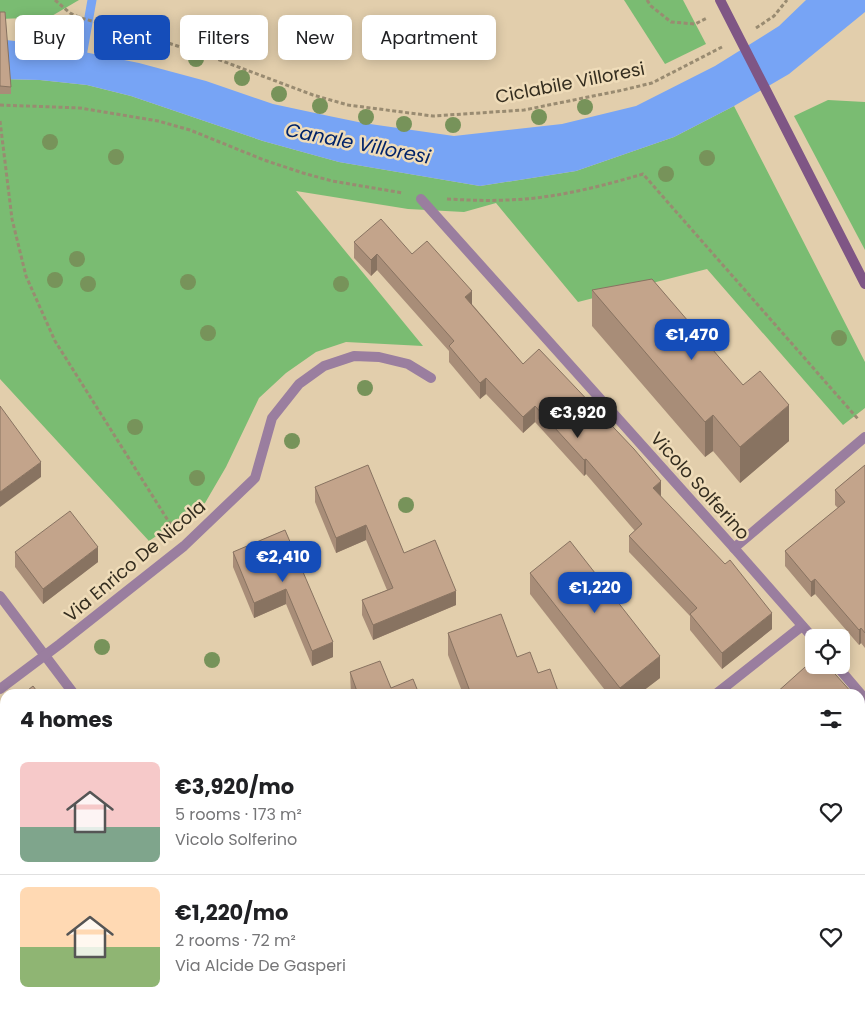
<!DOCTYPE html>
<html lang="en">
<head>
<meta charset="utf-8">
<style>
	:root { --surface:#fff; --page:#f6f6f6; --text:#202124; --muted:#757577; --line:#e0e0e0; --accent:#154db9 }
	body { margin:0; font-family:Poppins,sans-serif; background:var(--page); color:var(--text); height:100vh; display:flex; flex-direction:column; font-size:19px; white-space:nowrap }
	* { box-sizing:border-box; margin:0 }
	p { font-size:16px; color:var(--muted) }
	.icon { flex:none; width:28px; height:28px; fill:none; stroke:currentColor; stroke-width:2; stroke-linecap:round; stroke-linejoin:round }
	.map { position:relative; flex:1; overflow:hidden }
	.sheet { position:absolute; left:0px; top:689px; width:865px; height:321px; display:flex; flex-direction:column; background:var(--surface); border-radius:15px 15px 0 0; box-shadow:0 2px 12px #0003 }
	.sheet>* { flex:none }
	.banner { position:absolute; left:15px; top:15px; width:500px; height:45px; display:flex; gap:10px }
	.fabs { position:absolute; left:805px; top:629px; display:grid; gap:10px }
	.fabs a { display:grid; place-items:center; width:45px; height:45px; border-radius:8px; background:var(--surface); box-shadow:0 2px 12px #0003; font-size:25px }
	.price { position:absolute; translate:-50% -42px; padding:0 11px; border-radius:10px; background:var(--accent); color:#fff; font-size:16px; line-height:32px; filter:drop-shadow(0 1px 2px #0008) }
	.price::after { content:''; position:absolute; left:50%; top:30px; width:15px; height:11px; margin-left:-8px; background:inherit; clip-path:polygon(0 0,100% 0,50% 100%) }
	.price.active { background:#222; color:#fff }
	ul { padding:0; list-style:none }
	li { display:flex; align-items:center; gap:15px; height:125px; padding:0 20px }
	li+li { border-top:1px solid var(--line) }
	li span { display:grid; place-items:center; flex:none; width:140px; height:100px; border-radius:8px; color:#555 }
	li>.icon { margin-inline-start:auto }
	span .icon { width:60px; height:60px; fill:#fffc; stroke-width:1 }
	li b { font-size:21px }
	h2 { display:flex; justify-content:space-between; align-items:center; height:60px; padding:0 20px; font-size:21px }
	.tag { padding:0 18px; border-radius:8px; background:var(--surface); box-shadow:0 2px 12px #0003; font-size:18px; line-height:45px }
	.tag.active { background:var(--accent); color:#fff }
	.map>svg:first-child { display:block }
</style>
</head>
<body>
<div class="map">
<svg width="865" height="1009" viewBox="0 0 865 1009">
	<rect width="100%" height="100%" fill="#e2ceac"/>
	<!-- green -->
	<g fill="#7abc72">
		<polygon points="0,0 79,0 50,17 0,19"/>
		<polygon points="624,0 683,0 706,44 665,64"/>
		<polygon points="0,79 40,80 87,85 131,96 263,141 339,162 480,186 576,171 674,137 734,106 865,362 865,408 843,425 707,269 578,302 496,203 464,212 408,209 296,191 423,346 346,342 316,352 286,373 259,398 226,467 205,503 149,541 0,379"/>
		<polygon points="828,100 865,102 865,250 794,116"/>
	</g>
	<!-- water -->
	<polygon fill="#77a4f5" points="806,0 865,0 865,12 789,74 734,106 674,137 576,171 480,186 339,162 263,141 131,96 87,85 40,80 0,79 6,40 49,45 139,63 206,81 273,104 329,116 363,123 454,136 562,124 636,106 715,66 779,26"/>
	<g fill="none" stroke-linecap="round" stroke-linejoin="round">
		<!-- stream -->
		<polyline stroke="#77a4f5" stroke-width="9" points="81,62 92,0"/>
		<!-- path -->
		<g stroke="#998b71" stroke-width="3" stroke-dasharray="4 2.5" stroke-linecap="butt">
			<polyline points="55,0 70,13 81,18 156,39 217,59 313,95 348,105 433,116 524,110 623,90 652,83 722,47"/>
			<polyline points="647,0 651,6 671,22 695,24 707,18"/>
			<polyline points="756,28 774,16 787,0"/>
			<polyline points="0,105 80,108 158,121 190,130 264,160 303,173 332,181 403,193"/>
			<polyline points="0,121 12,219 26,276 55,341 174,530"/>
			<path d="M 447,199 C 467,200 486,201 506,200 C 552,199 599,187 643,174 L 858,419"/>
		</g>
		<!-- street -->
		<g stroke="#9a7e9f" stroke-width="10">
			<polyline points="421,199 734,548 814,639"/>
			<polyline points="734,548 865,437"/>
			<polyline points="0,596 74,694"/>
			<polyline points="836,665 865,699"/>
			<polyline points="0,689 60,644 184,546 255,478 272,418 299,384 324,366 354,356 379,357 408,364 431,378"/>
			<polyline points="716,694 802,626"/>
			<polyline points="860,983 865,979"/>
			<polyline points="317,1009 322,1005"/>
			<polyline points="831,1009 835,1005"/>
		</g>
		<!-- secondary-bridge -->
		<polyline stroke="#7f5685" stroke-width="10" points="720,0 865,284"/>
	</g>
	<!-- trees -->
	<g fill="#77935a">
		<circle cx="196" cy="59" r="8"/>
		<circle cx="242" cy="78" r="8"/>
		<circle cx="279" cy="94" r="8"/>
		<circle cx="320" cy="106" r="8"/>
		<circle cx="585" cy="107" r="8"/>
		<circle cx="366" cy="117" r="8"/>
		<circle cx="539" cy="117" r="8"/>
		<circle cx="404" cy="124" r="8"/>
		<circle cx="453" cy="125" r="8"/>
		<circle cx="50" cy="142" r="8"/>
		<circle cx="116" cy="157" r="8"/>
		<circle cx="707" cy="158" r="8"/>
		<circle cx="666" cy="174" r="8"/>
		<circle cx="77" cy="259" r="8"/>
		<circle cx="55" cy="280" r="8"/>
		<circle cx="188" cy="282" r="8"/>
		<circle cx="88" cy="284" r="8"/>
		<circle cx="341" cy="284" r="8"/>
		<circle cx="208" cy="333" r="8"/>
		<circle cx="839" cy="338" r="8"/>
		<circle cx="365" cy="388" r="8"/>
		<circle cx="135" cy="427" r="8"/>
		<circle cx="292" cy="441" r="8"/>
		<circle cx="197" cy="478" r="8"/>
		<circle cx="406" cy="505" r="8"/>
		<circle cx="102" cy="647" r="8"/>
		<circle cx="212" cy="660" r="8"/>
	</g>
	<!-- wall -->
	<g fill="#a88d78">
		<polygon points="0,12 11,87 11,94 0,94"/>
		<polygon points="354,242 412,254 472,304 523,364 661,497 772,629 722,669 690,630 690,616 629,552 629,536 635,531 586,474 584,476 535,422 523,433 486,394 480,399 449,362 449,351 377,270 371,276 354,258"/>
		<polygon points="592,290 789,441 740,483 713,451 705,457 592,326"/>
		<polygon points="865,465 865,648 861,643 859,645 815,594 811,597 785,566 785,551 838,508 835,505 835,490"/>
		<polygon points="315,487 404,553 456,605 373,640 362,615 362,600 387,590 366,540 336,553 315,502"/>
		<polygon points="285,530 333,657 312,666 286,604 254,618 233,567 233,552"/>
		<polygon points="15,552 98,562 43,604 15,567"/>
		<polygon points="530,573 660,678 639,694 608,694 530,594"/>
		<polygon points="448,633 517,657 538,673 559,694 463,694 448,655"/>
		<polygon points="350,672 391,688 419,694 351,694"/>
		<polygon points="860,701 865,707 865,789 860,783"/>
		<polygon points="5,707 5,776 0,770 0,711"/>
		<polygon points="24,1005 116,1005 119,1009 27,1009"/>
		<polygon points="191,1005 228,1005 222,1009 194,1009"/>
		<polygon points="407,1005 506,1005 500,1009 409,1009"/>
		<polygon points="510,1005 754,1005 749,1009 513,1009"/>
	</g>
	<!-- shaded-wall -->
	<g fill="#887361">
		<polygon points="377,254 377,270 371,276 371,260"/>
		<polygon points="472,291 472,307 465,297"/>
		<polygon points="486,378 486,394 480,399 480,383"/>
		<polygon points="789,405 789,441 740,483 740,447"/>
		<polygon points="535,406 535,422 523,433 523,417"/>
		<polygon points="713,415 713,451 705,457 705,422"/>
		<polygon points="586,459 586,474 584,476 584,460"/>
		<polygon points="41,462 41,477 0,507 0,492"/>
		<polygon points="661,481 661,497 653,488"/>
		<polygon points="366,525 366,540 336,553 336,538"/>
		<polygon points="98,547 98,562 43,604 43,589"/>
		<polygon points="815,579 815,594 811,597 811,582"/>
		<polygon points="286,589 286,604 254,618 254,603"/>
		<polygon points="456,591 456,605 373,640 373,625"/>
		<polygon points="772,613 772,629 722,669 722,653"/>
		<polygon points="861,628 861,643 859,645 859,630"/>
		<polygon points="333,642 333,657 312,666 312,651"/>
		<polygon points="660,656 660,678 639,694 620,694 620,688"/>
		<polygon points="5,886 5,901 0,905 0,890"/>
		<polygon points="865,897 865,921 860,925 860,901"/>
		<polygon points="5,986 5,996 0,1000 0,990"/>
		<polygon points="208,1005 228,1005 222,1009 205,1009 205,1007"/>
		<polygon points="440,1005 442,1005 442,1009 434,1009"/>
		<polygon points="472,1005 506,1005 500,1009 467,1009"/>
		<polygon points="723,1005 754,1005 749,1009 718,1009"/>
	</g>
	<!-- building -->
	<g fill="#c3a48b" stroke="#887361">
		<polygon points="0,12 5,12 11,87 0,86"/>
		<polygon points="381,219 412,254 427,241 472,291 465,297 523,364 539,349 634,449 661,481 653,488 725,564 730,560 772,613 722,653 690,614 697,608 629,536 642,524 586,459 584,460 535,406 523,417 486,378 480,383 449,346 454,341 377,254 371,260 354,242"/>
		<polygon points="652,279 743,385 760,371 789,405 740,447 713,415 705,422 592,290"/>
		<polygon points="0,406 41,462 0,492"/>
		<polygon points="368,465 404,553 435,540 456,591 373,625 362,600 393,588 366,525 336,538 315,487"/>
		<polygon points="865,465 865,633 861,628 859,630 815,579 811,582 785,551 845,502 835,490"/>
		<polygon points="70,511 98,547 43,589 15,552"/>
		<polygon points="285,530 333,642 312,651 286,589 254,603 233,552"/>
		<polygon points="570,541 660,656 620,688 530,573"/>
		<polygon points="501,614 517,657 530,652 538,673 550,669 559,694 471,694 448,633"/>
		<polygon points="814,659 814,665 827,665 853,694 775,694"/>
		<polygon points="380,661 391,688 413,679 419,694 358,694 350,672"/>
		<polygon points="33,686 39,694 23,694"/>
		<polygon points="860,701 865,707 865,765 860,759"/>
		<polygon points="5,707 5,741 0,734 0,711"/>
		<polygon points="865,825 865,897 860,901 860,829"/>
		<polygon points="5,858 5,886 0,890 0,862"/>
		<polygon points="0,964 3,968 5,966 5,986 0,990"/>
		<polygon points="31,1005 116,1005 119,1009 34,1009"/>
		<polygon points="423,1005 440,1005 434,1009 426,1009"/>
		<polygon points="443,1005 472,1005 467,1009 445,1009"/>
		<polygon points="528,1005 723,1005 718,1009 530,1009"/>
	</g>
	<g text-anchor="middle" stroke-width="5" stroke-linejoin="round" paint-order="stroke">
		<!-- street labels -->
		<g font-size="18" fill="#342d1f" stroke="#efdcb9">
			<text transform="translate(570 83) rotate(-11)" y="6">Ciclabile Villoresi</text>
			<text transform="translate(700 486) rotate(48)" y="6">Vicolo Solferino</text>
			<text transform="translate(135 561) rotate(-40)" y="6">Via Enrico De Nicola</text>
		</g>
		<!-- water labels -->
		<g font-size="19" font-style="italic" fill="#012368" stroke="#efdcb9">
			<text transform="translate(358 143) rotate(11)" y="7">Canale Villoresi</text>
		</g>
	</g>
</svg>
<div class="fabs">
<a><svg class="icon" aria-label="locate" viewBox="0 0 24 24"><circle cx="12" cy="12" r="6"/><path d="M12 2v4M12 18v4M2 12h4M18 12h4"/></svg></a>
</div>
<b class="price" style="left:692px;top:361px">€1,470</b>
<b class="price active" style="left:578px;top:439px">€3,920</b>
<b class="price" style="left:283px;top:583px">€2,410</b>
<b class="price" style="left:595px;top:614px">€1,220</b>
<div class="banner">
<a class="tag">Buy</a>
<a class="tag active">Rent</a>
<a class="tag">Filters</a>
<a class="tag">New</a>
<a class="tag">Apartment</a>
</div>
<section class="sheet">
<h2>4 homes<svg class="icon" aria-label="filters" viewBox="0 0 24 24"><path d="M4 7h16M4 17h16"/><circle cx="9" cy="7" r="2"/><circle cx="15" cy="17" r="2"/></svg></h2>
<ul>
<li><span style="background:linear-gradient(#f6c9c9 65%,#7fa58c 0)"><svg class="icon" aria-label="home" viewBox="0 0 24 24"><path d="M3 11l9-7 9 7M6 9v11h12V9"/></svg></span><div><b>€3,920/mo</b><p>5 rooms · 173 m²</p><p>Vicolo Solferino</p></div><svg class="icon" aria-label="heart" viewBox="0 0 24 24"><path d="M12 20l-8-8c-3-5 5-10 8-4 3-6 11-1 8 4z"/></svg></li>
<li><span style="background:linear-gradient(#ffd9b3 60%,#8fb573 0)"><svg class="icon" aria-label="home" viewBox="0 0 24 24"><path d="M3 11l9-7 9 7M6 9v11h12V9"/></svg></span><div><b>€1,220/mo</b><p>2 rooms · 72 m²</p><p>Via Alcide De Gasperi</p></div><svg class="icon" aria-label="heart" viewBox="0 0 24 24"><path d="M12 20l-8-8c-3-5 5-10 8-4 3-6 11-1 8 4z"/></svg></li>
</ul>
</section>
</div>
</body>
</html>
